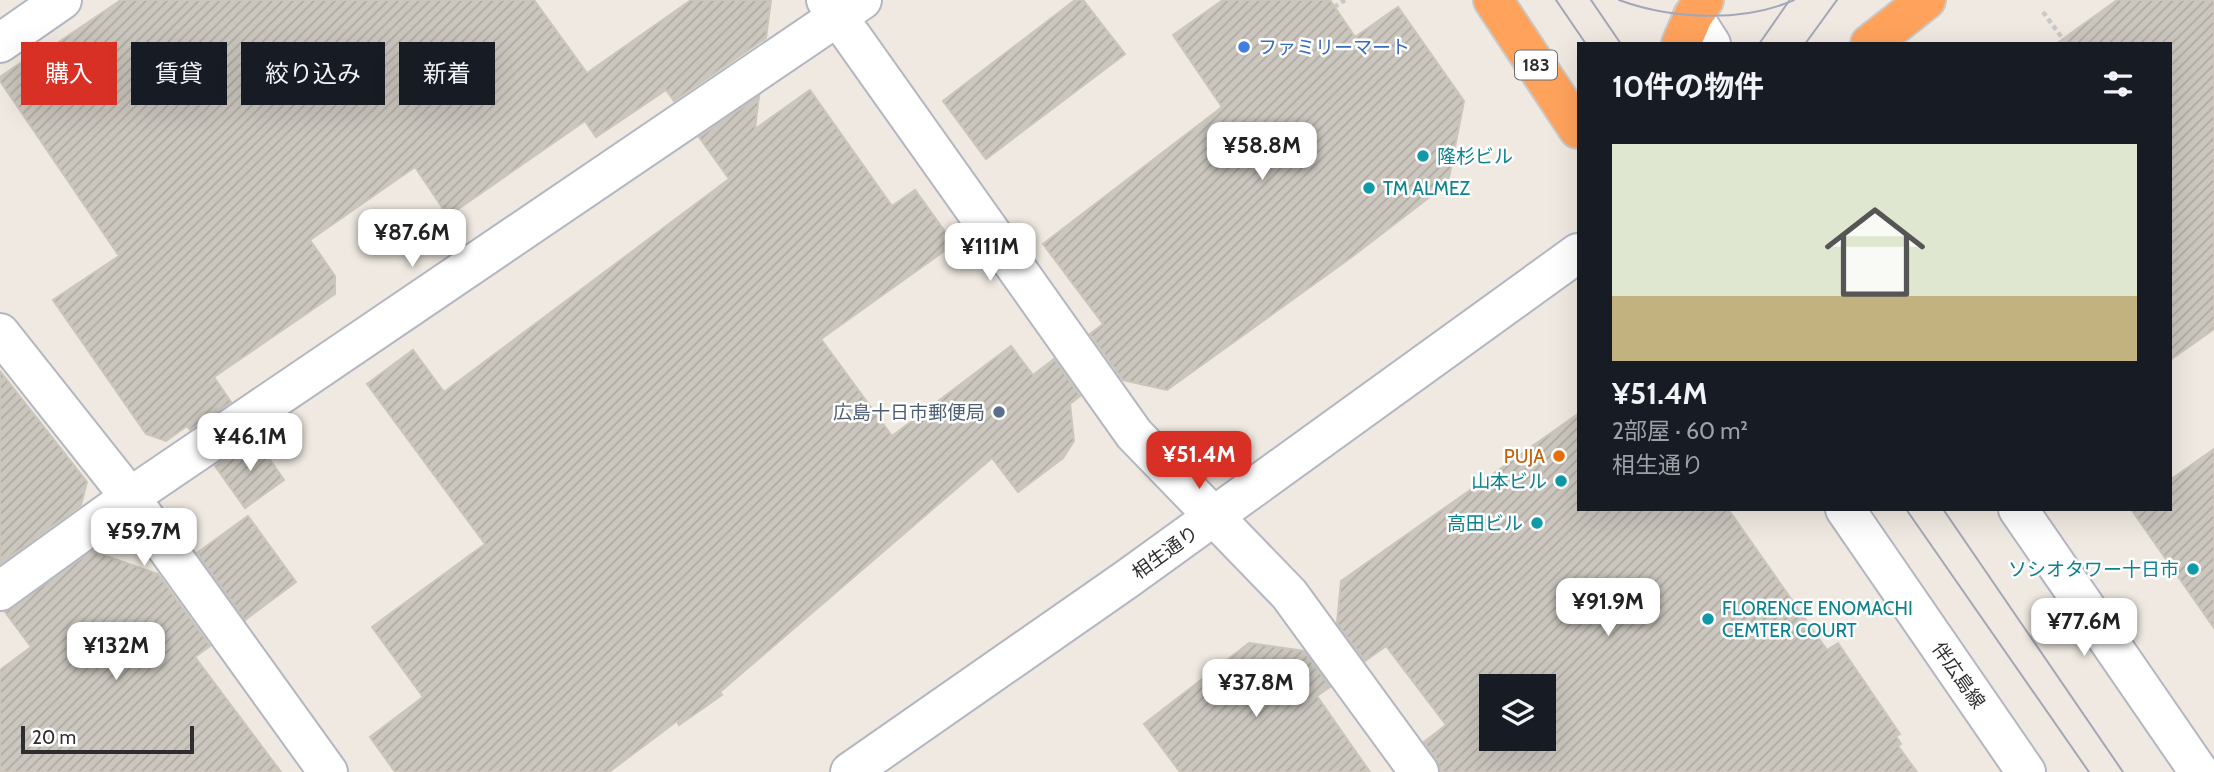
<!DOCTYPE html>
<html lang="ja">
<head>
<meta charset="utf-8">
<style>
	:root { --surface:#171b24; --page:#242831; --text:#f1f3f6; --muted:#9ea1a6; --line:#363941; --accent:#d93025 }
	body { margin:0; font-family:Cabin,"Noto Sans JP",sans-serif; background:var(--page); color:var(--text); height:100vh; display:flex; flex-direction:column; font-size:26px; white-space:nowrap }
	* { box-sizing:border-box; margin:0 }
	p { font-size:23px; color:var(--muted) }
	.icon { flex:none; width:38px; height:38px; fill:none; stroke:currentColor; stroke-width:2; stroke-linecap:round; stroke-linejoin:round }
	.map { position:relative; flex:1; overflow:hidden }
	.side { position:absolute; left:1577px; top:42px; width:595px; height:469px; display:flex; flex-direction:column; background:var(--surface); border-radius:0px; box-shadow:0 7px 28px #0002 }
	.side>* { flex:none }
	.top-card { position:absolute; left:21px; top:42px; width:665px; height:63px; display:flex; gap:14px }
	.fabs { position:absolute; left:1479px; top:674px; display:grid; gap:14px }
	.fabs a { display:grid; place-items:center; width:77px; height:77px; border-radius:0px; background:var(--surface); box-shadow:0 7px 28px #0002; font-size:35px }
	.scale { position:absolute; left:21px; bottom:18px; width:173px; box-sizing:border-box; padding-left:7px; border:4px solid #2e2e2e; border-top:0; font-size:19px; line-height:24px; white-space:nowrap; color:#2e2e2e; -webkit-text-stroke:5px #fff; paint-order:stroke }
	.price { position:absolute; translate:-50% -60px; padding:0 16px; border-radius:14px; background:#fff; color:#222; font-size:23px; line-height:46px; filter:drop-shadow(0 2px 4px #0008) }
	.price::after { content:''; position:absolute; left:50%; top:42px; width:21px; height:16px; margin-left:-10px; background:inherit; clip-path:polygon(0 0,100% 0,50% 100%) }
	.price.on { background:var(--accent); color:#fff }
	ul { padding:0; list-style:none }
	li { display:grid; align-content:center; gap:14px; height:371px; padding:0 35px }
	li+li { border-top:2px solid var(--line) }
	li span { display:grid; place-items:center; height:217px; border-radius:0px; color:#555 }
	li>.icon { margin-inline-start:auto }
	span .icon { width:126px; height:126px; fill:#fffc; stroke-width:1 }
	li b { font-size:30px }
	h2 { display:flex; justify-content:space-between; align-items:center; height:84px; padding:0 35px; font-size:30px }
	.chip { padding:0 24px; border-radius:0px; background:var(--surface); box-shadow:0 7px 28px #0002; font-size:24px; line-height:63px }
	.chip.on { background:var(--accent); color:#fff }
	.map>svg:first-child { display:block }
</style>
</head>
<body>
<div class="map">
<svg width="2214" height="772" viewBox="0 0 2214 772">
	<defs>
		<pattern id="building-hatch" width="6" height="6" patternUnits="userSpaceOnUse" patternTransform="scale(1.75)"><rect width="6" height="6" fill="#cbc7bf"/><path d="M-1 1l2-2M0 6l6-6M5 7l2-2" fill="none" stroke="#afaba4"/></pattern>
	</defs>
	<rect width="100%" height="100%" fill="#efe9e1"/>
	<!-- building -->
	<g fill="url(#building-hatch)" stroke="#cbc5ba" stroke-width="2" fill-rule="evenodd">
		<polygon points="121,0 534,0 587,73 691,0 771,0 766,38 674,101 666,90 596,137 585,121 448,216 415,167 310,240 335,276 335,294 214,377 231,402 190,430 187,426 166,441 146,434 53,300 119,256 0,81 0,77 44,47 47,50"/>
		<polygon points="1075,0 1083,0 1125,54 986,159 943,101"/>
		<polygon points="1223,0 1330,0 1355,37 1398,7 1464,101 1448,183 1349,259 1167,390 1123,380 1090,334 1103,324 1043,244 1222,107 1173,35"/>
		<polygon points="2117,0 2214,0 2214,329 2170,360 2170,44 2056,44"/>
		<polygon points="810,90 892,206 915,190 954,244 821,339 892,436 1011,346 1033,375 1054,359 1080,396 1070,404 1074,441 1063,458 1018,492 992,458 720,692 722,695 679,725 677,721 609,772 395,772 370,737 423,697 372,627 485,544 367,384 413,350 444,392 729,179 699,137 759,96 755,129"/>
		<polygon points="0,371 87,482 81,505 0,564"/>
		<path d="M 1578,414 L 1578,509 L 1728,509 L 1827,650 L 1838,643 L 1900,734 L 1896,736 L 1901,744 L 1898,746 L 1917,772 L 1440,772 L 1437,760 L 1424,742 L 1446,725 L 1386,646 L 1365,661 L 1337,623 L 1341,581 ZM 1491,686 L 1544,686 L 1544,738 L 1491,738 Z"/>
		<polygon points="255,438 284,480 245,508 215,466"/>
		<polygon points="2214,449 2214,628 2131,509 2170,509 2170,480"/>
		<polygon points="248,516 296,582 245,620 197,553"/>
		<polygon points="92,551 158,574 210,646 195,657 281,772 0,772 0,670 31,647 5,612"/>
		<polygon points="1249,643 1304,651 1330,687 1317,696 1370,772 1180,772 1144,724"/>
	</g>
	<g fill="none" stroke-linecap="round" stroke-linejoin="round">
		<defs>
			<g id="street">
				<polyline points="826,0 1134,434 1289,594 1419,772"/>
				<polyline points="0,43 62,0"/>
				<polyline points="0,333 130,497 328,772"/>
				<polyline points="0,591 130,497 862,0"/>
			</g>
			<g id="secondary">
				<polyline points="1693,16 1711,44"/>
				<polyline points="1845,509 2026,772"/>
				<polyline points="2018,509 2199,772"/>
				<polyline points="850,772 1127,579 1578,253"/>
			</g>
			<g id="highway">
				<polyline points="1493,0 1578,129"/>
				<polyline points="1681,44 1693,16 1704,0"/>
				<polyline points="1870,44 1926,0"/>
			</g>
		</defs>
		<!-- street casing -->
		<use href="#street" stroke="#b4b7c1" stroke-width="42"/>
		<!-- secondary casing -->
		<use href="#secondary" stroke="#b4b7c1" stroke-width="42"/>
		<!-- highway casing -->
		<use href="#highway" stroke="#c9c9c9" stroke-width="42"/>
		<!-- path -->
		<g stroke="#c9c9c9" stroke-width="4.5" stroke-dasharray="5 3.5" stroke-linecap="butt">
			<polyline points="1334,7 1345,0"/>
			<polyline points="2043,12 2063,39"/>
		</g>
		<!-- street -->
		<use href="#street" stroke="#fff" stroke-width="38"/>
		<!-- secondary -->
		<use href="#secondary" stroke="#fff" stroke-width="38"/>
		<!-- highway -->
		<use href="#highway" stroke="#ffa35c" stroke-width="38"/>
		<!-- tram -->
		<g stroke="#a3a6b8" stroke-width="2">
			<polyline points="1556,0 1586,44"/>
			<polyline points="1591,0 1621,44"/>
			<path d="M 1619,0 C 1671,19 1742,23 1794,0"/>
			<polyline points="1759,44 1789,1"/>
			<polyline points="1805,44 1837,0"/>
			<polyline points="1906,509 2089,772"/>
			<polyline points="1943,509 2123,772"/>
		</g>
	</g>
	<!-- markers -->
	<circle fill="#3f7fe0" stroke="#fff" stroke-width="2.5" cx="1244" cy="47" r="7"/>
	<g fill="#0f9aa8" stroke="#fff" stroke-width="2.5">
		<circle cx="1423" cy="156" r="7"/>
		<circle cx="1369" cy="188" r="7"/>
		<circle cx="1561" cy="481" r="7"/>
		<circle cx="1537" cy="523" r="7"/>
		<circle cx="2193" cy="569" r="7"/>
		<circle cx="1708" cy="619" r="7"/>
	</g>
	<circle fill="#5c6f8a" stroke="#fff" stroke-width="2.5" cx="999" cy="412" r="7"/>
	<circle fill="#e8710a" stroke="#fff" stroke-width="2.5" cx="1559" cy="456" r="7"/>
	<g text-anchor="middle" stroke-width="5" stroke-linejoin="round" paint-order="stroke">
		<!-- shield labels -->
		<rect fill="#fff" stroke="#6d6d6d" stroke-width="2" x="1515" y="50.5" width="42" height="29" rx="5"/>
		<g font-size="18" font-weight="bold" fill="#2e2e2e">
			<text x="1536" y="71">183</text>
		</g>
		<!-- shop labels -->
		<g font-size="19" fill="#366cbe" stroke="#fff" text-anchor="start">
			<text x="1258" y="54">ファミリーマート</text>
		</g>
		<!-- culture labels -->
		<g font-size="19" fill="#0d838f" stroke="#fff" text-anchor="start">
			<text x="1437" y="163">隆杉ビル</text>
			<text x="1383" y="195">TM ALMEZ</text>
			<text x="1547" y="488" text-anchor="end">山本ビル</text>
			<text x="1523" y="530" text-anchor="end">高田ビル</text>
			<text x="2179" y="576" text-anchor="end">ソシオタワー十日市</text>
			<text x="1722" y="615">FLORENCE ENOMACHI<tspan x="1722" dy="22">CEMTER COURT</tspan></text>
		</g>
		<!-- service labels -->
		<g font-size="19" fill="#4e5e75" stroke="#fff" text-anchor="end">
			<text x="985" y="419">広島十日市郵便局</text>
		</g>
		<!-- food labels -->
		<g font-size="19" fill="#c56008" stroke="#fff" text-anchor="end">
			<text x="1545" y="463">PUJA</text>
		</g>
		<!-- street labels -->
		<g font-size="19" fill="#2e2e2e" stroke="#fff">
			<text transform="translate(1165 552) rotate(-36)" y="7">相生通り</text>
			<text transform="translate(1959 675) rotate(55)" y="7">伴広島線</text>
		</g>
	</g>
</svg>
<div class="fabs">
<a><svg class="icon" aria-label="layers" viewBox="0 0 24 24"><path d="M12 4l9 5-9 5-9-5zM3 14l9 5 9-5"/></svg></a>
</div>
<div class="scale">20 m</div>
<b class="price" style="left:1262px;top:182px">¥58.8M</b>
<b class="price" style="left:412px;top:269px">¥87.6M</b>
<b class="price" style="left:990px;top:283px">¥111M</b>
<b class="price" style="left:250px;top:473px">¥46.1M</b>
<b class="price on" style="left:1199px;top:491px">¥51.4M</b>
<b class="price" style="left:144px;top:568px">¥59.7M</b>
<b class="price" style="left:1608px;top:638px">¥91.9M</b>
<b class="price" style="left:2084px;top:658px">¥77.6M</b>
<b class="price" style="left:116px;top:682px">¥132M</b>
<b class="price" style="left:1256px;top:719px">¥37.8M</b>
<div class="top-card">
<a class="chip on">購入</a>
<a class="chip">賃貸</a>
<a class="chip">絞り込み</a>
<a class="chip">新着</a>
</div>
<section class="side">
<h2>10件の物件<svg class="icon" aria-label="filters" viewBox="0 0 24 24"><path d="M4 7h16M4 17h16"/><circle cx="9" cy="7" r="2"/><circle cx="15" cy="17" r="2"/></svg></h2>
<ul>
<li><span style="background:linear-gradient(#dfe7d0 70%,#c2b280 0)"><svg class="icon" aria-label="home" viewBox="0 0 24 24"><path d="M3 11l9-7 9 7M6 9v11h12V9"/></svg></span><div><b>¥51.4M</b><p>2部屋 · 60 m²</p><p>相生通り</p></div></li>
</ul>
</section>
</div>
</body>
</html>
